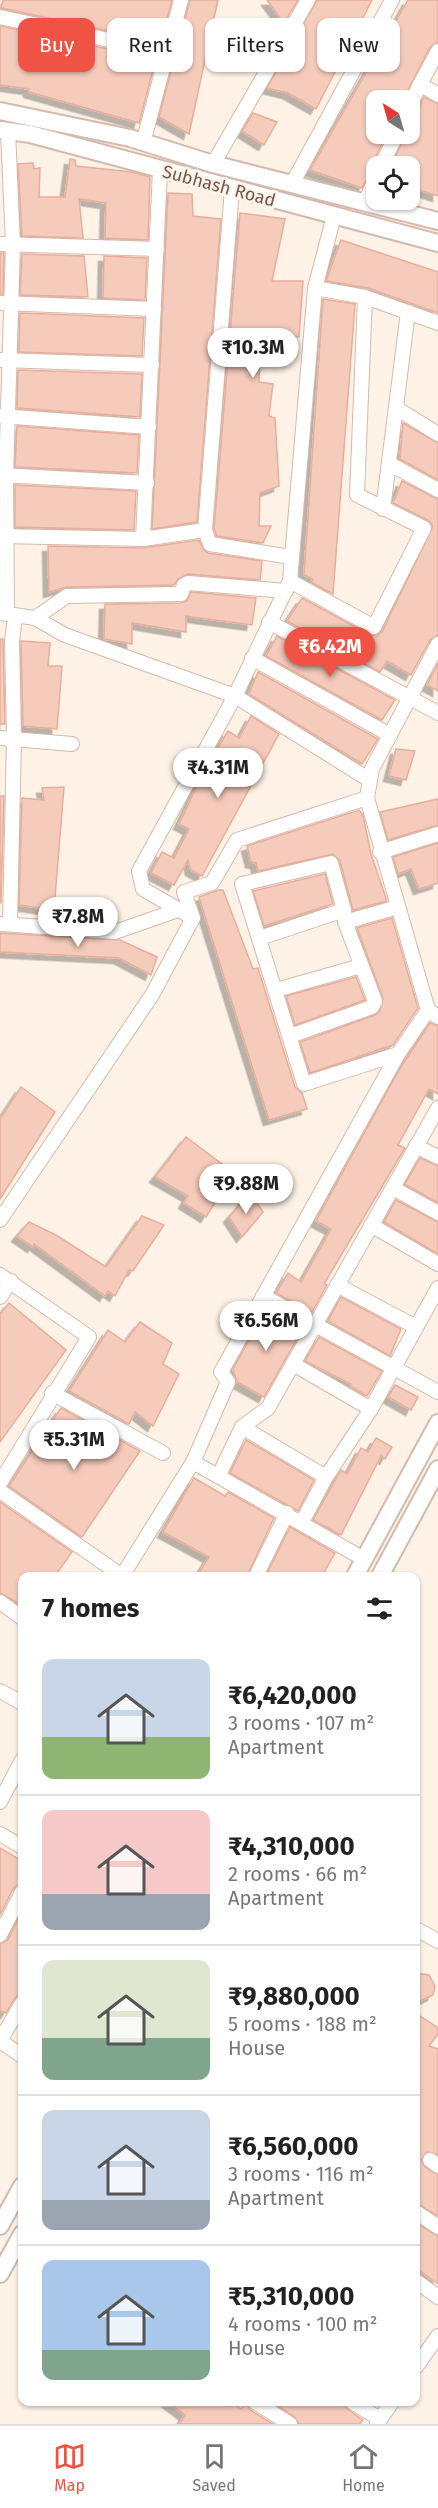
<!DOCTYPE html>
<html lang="en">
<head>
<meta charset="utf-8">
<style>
	:root { --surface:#fff; --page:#f2f2f2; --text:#222; --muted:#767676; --line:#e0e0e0; --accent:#f05343 }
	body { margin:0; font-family:"Fira Sans",sans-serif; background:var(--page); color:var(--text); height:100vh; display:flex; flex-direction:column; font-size:22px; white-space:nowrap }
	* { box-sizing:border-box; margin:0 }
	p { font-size:20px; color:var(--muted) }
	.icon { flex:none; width:33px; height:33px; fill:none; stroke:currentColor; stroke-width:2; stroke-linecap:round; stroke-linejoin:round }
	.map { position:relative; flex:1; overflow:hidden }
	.sheet { position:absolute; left:18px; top:1572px; width:402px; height:834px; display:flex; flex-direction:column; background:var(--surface); border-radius:12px; box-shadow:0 2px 4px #0004 }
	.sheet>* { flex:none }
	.guide { position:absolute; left:18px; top:18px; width:402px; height:54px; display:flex; gap:12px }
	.needle { width:39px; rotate:323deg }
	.tools { position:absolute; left:366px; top:90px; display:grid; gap:12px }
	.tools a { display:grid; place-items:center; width:54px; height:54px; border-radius:12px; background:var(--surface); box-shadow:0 2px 4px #0004; font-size:30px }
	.price { position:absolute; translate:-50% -51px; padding:0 14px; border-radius:21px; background:#fff; color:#222; font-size:20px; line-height:39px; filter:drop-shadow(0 2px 3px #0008) }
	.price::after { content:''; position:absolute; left:50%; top:36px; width:18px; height:14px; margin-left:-9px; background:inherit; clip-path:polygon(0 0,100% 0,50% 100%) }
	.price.active { background:var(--accent); color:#fff }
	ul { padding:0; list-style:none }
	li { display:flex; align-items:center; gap:18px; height:150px; padding:0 24px }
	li+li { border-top:2px solid var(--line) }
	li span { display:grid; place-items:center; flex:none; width:168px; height:120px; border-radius:12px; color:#555 }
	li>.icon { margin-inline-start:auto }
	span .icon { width:72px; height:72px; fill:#fffc; stroke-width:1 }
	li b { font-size:26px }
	h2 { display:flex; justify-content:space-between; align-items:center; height:72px; padding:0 24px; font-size:26px }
	.pill { padding:0 21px; border-radius:12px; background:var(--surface); box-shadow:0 2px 4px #0004; font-size:21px; line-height:54px }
	.pill.active { background:var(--accent); color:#fff }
	.tab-bar { display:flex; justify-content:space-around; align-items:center; height:84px; border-top:2px solid var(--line); background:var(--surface); font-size:16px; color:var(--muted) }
	.tab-bar a { display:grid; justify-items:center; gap:3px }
	.tab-bar .active { color:var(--accent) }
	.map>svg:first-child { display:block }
</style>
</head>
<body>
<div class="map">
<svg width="438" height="2424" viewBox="0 0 438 2424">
	<defs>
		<filter id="shadow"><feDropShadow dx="-5.5" dy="5.5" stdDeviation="0" flood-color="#0004"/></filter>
	</defs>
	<rect width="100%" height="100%" fill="#fef2e6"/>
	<!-- building -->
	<g fill="#f5cbbb" stroke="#e9ae9b" stroke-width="1.5" filter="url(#shadow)">
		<polygon points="3,0 172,0 161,42 1,8"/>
		<polygon points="190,0 218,0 189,134 159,117"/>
		<polygon points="267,0 298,0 284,23"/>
		<polygon points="317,0 372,0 316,109 288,93 267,88"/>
		<polygon points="408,0 438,0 438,42 430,47 403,100 376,100 376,134 387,134 373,162 373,169 362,188 310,170"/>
		<polygon points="0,26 156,59 139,123 29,92 29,89 0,85"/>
		<polygon points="424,97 438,104 438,196 410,187 410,166 391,166 406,134 410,134 410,125"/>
		<polygon points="253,113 277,122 264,145 242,131"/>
		<polygon points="70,159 75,160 76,166 132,172 150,177 148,240 105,238 106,203 79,199 83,238 22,236 18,164 33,163 34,169 40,168 39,197 65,197"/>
		<polygon points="168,193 192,194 193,216 221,219 197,522 152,529"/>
		<polygon points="240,213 285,219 272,281 303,281 299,337 260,333 259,382 273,384 269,416 275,418 279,486 260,493 259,526 271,526 263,543 217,536 214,529"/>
		<polygon points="341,240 438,272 438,313 368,288 326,281"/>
		<polygon points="0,253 4,253 3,294 0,294"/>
		<polygon points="22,254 84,256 88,297 20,295"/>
		<polygon points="104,256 147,258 145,300 103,298"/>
		<polygon points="323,299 355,304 333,594 311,582 313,579 304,575"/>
		<polygon points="20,313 144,318 142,356 19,352"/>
		<polygon points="18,370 142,374 140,417 17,408"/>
		<polygon points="403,423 438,443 438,480 400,459"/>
		<polygon points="17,426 139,435 137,473 15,467"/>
		<polygon points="402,481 438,499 438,635 430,640 411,675 387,661 380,672 287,621 302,598 370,635 377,636 382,632 433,526 428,520 393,503"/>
		<polygon points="15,485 136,491 134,530 15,527"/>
		<polygon points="199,540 204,550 208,553 262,561 260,580 188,574 178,579 174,585 67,587 49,592 48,546 143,548"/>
		<polygon points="191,592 256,598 252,625 186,616 186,632 132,623 132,644 104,639 105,604 181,603 187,601"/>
		<polygon points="277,636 395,700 382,720 266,656"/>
		<polygon points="0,639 3,639 5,724 0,724"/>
		<polygon points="21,641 50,643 48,666 62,666 57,729 23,726"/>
		<polygon points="438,663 438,691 427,685"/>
		<polygon points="258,672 378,739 362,764 249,694"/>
		<polygon points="251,716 279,734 202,876 191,870 188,860 174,885 151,873 162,852 174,858 189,829 179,824 205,769 228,731 239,738"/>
		<polygon points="396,749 415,751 406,780 389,776"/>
		<polygon points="64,787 54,910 19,905 22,798 44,800 42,788"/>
		<polygon points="0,796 4,796 1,903 0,903"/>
		<polygon points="438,799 438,825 388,840 380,812"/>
		<polygon points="359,810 363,815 371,854 387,901 353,910 340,861 333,854 258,871 256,863 251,862 247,846"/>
		<polygon points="438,843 438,883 419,889 411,869 398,874 393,857"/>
		<polygon points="325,874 333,904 264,926 253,891"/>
		<polygon points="218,890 223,890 253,969 258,968 295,1087 302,1093 307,1109 269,1120 199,897"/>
		<polygon points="392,918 418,1008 393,1045 310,1073 300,1042 375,1015 380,1011 383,998 357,928"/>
		<polygon points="0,933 120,940 157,957 151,975 119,958 0,952"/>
		<polygon points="356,977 365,1000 295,1025 286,996"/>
		<polygon points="430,1023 438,1026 438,1094 429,1089 398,1145 405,1148 324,1284 327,1285 312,1312 276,1293 288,1273 301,1282 331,1229 316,1221 399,1070"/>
		<polygon points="21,1087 55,1112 0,1199 0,1119"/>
		<polygon points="186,1137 234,1173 206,1217 184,1203 188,1196 155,1177"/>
		<polygon points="420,1158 438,1166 438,1203 405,1184"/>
		<polygon points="250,1193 263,1212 242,1237 229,1217"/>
		<polygon points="396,1200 438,1222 438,1254 384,1222"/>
		<polygon points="142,1216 164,1225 133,1271 129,1270 115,1296 108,1291 105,1296 34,1244 33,1247 17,1236 29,1222 56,1235 106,1267"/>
		<polygon points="341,1297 401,1329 390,1356 328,1321"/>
		<polygon points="9,1303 66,1350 0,1442 0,1314"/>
		<polygon points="267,1308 303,1328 264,1397 237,1382 233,1369"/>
		<polygon points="140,1322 172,1343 163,1364 179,1374 153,1426 135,1412 129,1424 69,1391 108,1330 125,1342"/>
		<polygon points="319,1337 382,1371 367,1396 350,1386 351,1384 305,1361"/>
		<polygon points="395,1385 418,1397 411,1410 388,1397"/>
		<polygon points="61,1408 140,1451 82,1537 9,1486"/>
		<polygon points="376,1438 392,1447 385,1459 381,1456 341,1535 313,1520 341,1470 347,1474 361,1448 368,1452"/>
		<polygon points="246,1440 314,1480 298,1511 230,1473"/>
		<polygon points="194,1478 225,1496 228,1492 274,1518 247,1576 197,1576 209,1557 163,1532"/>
		<polygon points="0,1502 72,1552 55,1576 22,1576 22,1605 0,1593"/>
		<polygon points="290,1527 335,1553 322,1576 266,1576"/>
		<polygon points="0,1848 22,1861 22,1883 14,1887 0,1915"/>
		<polygon points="22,1911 22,1994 15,1998 6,2013 0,2011 0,1944 8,1940"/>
		<polygon points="416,1973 429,1975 435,1986 433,1995 416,2003"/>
		<polygon points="416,2013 438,2028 438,2034 429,2046 438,2049 438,2155 427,2152 421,2160 425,2167 438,2175 438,2216 416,2203"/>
		<polygon points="416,2223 438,2236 438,2284 416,2268"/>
		<polygon points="168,2402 232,2402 241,2409 246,2403 250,2410 273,2424 179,2424 185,2415"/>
		<polygon points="277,2402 343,2402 347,2409 363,2420 360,2424 299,2424 295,2417 276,2405"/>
	</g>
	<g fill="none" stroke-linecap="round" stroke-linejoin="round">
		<defs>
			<g id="minor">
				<polyline points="0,17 166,52"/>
				<polyline points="420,84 438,51"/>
				<polyline points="410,106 420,84 438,95"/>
				<polyline points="143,143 181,0"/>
				<polyline points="213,164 308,0"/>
				<polyline points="381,166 397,134"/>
				<polyline points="292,184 392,0"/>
				<polyline points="232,189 205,530 210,544 291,557"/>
				<polyline points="365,203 376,177"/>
				<polyline points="0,244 157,249"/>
				<polyline points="315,288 365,297 438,323"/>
				<polyline points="0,303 154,309"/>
				<polyline points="0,360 152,365"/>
				<polyline points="396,408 438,434"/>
				<polyline points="0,416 149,427"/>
				<polyline points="390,464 438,490"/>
				<polyline points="0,475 147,483"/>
				<polyline points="383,509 408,312"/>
				<polyline points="1,536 143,539 205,530"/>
				<polyline points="143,539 160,170"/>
				<polyline points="290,581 374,627 424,528 357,495 365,297"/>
				<polyline points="0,613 35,618 65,635 235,696 368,779"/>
				<polyline points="7,613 6,476 13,245 8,131"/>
				<polyline points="35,618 67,596 181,594 184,585 188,583 286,591"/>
				<polyline points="269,622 438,713"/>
				<polyline points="438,644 372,769 367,798 428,1010 438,1017"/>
				<polyline points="252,658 390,735"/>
				<polyline points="0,738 72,744"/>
				<polyline points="380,852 438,834"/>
				<polyline points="193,918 184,892 212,883 237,840 367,798"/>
				<polyline points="345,922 398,907"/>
				<polyline points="0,924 115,932 178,910"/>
				<polyline points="10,924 14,738 12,641 15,617"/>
				<polyline points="260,938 344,910"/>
				<polyline points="276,990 361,966"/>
				<polyline points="290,1036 372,1007 375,1001 345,922 344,910 331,863 242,884 304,1084 398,1054"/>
				<polyline points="416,1146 438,1157"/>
				<polyline points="393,1188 438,1213"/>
				<polyline points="0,1220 152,995 193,918 143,889 139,871 235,696 290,581 315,288 334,216"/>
				<polyline points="371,1225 438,1264"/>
				<polyline points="0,1275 89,1337 0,1483"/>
				<polyline points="337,1285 416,1327"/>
				<polyline points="263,1296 438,1392"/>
				<polyline points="0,1297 11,1281"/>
				<polyline points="293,1364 371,1409"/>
				<polyline points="52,1393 163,1453"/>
				<polyline points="242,1427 326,1477"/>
				<polyline points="193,1462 364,1559"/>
				<polyline points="219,1475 242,1427 268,1408 438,1108"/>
				<polyline points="0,1491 122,1576"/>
				<polyline points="302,1522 326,1477 371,1409 438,1288"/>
				<polyline points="122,1576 193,1462 228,1382 221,1372 398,1054 428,1010"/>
				<polyline points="256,1576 287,1513"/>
				<polyline points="0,1602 22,1618"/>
				<polyline points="0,1691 22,1703"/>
				<polyline points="0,1802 22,1760"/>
				<polyline points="0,1834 22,1847"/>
				<polyline points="416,1929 438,1941"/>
				<polyline points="0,1935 22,1892"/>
				<polyline points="0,2041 22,2003"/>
				<polyline points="0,2041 22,2056"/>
				<polyline points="430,2160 438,2166"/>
				<polyline points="416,2212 438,2227"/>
				<polyline points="416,2281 438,2297"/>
				<polyline points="416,2367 438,2336"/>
				<polyline points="255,2402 290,2424"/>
				<polyline points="352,2402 380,2419"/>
				<polyline points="377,2424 392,2402"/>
			</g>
			<g id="tertiary">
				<polyline points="0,111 130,138 213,164 438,221"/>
				<polyline points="0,130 30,134 438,243"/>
				<polyline points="355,1576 438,1423"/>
				<polyline points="380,1576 438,1469"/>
				<polyline points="0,2226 22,2186"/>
				<polyline points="0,2274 22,2234"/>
			</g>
		</defs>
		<!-- minor casing -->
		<use href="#minor" stroke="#d4baad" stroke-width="16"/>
		<!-- tertiary casing -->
		<use href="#tertiary" stroke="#d4baad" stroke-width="20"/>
		<!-- minor -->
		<use href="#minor" stroke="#fff" stroke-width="14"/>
		<!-- tertiary -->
		<use href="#tertiary" stroke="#fff" stroke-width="16"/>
	</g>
	<g text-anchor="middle" stroke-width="6" stroke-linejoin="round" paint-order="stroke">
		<!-- street labels -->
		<g font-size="18" fill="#7a5448" stroke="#fff6ee">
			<text transform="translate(219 186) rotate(15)" y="6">Subhash Road</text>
		</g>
	</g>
</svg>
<div class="tools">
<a><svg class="needle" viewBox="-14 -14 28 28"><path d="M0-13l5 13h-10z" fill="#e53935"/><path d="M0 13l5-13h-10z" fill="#767676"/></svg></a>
<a><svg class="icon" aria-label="locate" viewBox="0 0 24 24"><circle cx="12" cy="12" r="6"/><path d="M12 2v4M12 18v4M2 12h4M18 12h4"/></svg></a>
</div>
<b class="price" style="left:253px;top:379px">₹10.3M</b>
<b class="price active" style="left:330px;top:678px">₹6.42M</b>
<b class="price" style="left:218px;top:799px">₹4.31M</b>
<b class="price" style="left:78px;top:948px">₹7.8M</b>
<b class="price" style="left:246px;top:1215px">₹9.88M</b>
<b class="price" style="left:266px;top:1352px">₹6.56M</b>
<b class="price" style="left:74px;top:1471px">₹5.31M</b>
<div class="guide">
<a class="pill active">Buy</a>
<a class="pill">Rent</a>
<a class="pill">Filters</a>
<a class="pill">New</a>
</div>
<section class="sheet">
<h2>7 homes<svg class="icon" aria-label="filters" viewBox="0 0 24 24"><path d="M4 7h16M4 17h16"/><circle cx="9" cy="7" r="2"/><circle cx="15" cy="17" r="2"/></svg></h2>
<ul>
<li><span style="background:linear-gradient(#c9d6e8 65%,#8fb573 0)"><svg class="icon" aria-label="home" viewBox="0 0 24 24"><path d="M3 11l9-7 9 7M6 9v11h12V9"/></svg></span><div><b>₹6,420,000</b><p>3 rooms · 107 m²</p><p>Apartment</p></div></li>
<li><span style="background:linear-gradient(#f6c9c9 70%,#9aa5b1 0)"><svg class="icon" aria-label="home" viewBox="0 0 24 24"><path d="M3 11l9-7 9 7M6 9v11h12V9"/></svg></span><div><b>₹4,310,000</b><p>2 rooms · 66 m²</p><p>Apartment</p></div></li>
<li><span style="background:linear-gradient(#dfe7d0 65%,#7fa58c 0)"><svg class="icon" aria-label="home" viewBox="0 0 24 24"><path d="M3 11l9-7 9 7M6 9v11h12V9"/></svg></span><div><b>₹9,880,000</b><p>5 rooms · 188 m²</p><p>House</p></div></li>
<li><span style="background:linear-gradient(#c9d6e8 75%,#9aa5b1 0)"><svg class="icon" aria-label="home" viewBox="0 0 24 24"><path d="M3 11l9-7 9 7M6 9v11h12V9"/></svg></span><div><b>₹6,560,000</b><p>3 rooms · 116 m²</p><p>Apartment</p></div></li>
<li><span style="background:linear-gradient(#a9c7e8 75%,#7fa58c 0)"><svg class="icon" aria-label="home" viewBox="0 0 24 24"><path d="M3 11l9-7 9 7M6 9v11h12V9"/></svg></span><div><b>₹5,310,000</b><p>4 rooms · 100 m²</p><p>House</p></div></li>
</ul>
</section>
</div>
<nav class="tab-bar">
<a class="active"><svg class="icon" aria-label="map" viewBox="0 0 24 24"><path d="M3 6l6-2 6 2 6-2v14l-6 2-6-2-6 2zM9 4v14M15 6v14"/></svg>Map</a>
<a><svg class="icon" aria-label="saved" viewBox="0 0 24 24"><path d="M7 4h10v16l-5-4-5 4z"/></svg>Saved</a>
<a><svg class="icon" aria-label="home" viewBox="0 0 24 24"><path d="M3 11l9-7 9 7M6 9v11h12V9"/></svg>Home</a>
</nav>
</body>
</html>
